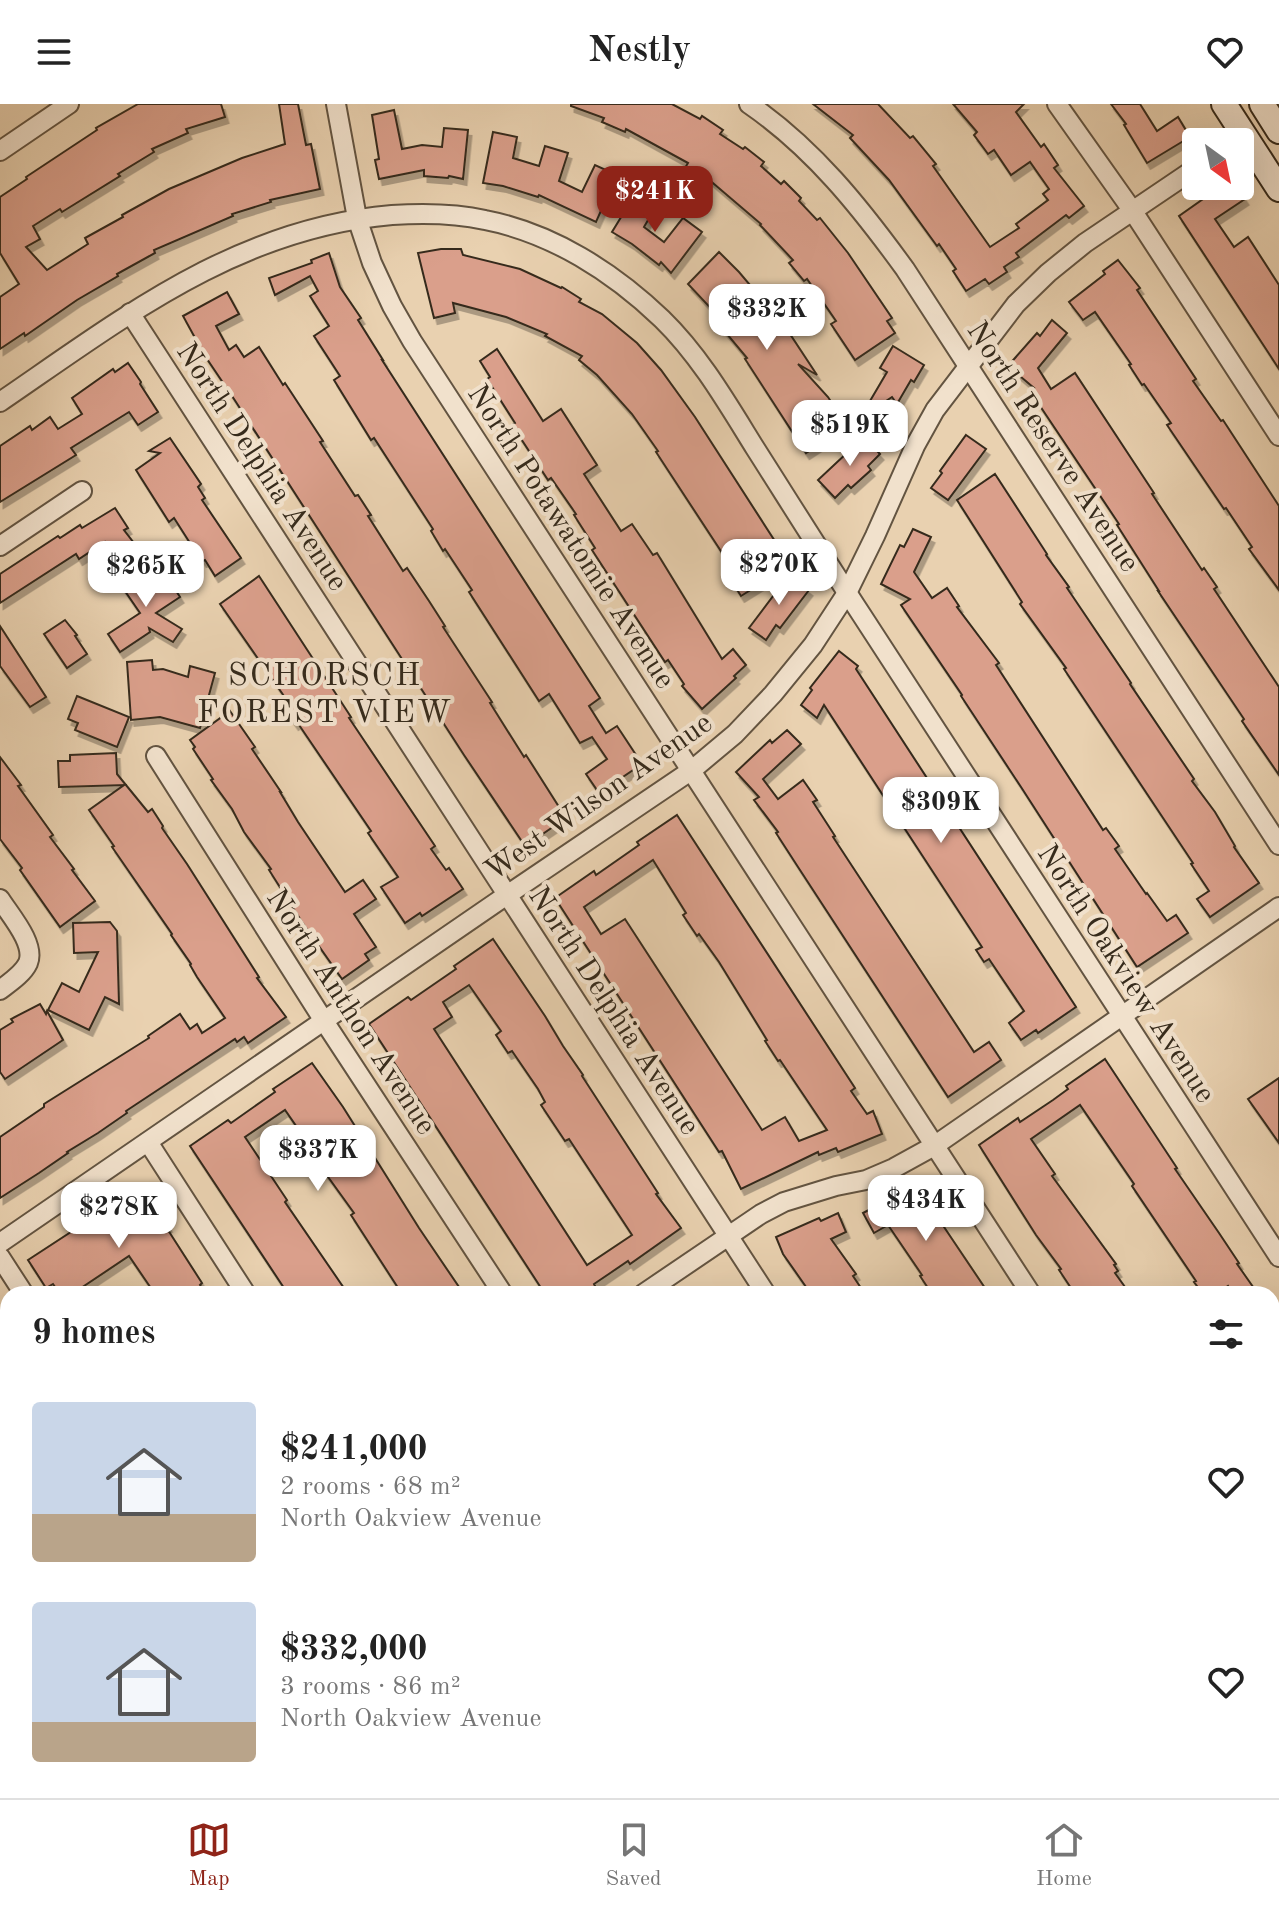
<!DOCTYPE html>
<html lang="en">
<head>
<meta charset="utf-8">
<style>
	:root { --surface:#fff; --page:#f6f6f6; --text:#222; --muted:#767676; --line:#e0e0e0; --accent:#8f2418 }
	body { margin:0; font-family:"Old Standard TT",serif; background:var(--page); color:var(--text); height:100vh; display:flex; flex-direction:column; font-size:30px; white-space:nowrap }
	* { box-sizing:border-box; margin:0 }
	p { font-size:26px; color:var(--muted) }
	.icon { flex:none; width:44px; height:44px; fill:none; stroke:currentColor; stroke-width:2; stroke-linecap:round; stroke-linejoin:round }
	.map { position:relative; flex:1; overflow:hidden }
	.sheet { position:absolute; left:0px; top:1182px; width:1280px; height:512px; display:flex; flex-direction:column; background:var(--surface); border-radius:24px 24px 0 0; box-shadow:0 8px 32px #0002 }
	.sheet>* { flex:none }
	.needle { width:52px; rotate:147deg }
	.fabs { position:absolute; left:1182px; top:24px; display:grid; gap:16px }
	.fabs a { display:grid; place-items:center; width:72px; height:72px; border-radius:8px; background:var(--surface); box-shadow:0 8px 32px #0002; font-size:40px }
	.price { position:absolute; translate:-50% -68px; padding:0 18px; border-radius:16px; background:#fff; color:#222; font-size:26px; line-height:52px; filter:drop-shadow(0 2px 4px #0008) }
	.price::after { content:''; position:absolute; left:50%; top:48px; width:24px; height:18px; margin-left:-12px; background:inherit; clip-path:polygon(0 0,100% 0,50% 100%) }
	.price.current { background:var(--accent); color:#fff }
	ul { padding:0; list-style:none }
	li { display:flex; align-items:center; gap:24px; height:200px; padding:0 32px }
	li span { display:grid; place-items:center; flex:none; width:224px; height:160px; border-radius:8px; color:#555 }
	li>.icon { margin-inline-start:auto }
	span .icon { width:96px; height:96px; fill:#fffc; stroke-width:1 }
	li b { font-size:34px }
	h2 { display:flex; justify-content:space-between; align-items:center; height:96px; padding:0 32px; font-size:34px }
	header { display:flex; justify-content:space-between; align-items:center; height:104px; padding:0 32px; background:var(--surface); font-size:36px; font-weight:800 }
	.tabs { display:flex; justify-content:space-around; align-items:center; height:112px; border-top:2px solid var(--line); background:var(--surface); font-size:22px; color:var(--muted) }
	.tabs a { display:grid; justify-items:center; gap:4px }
	.tabs .current { color:var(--accent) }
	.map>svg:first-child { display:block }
</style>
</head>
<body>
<header><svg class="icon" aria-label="menu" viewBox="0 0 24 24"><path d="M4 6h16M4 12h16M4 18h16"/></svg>Nestly<svg class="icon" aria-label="heart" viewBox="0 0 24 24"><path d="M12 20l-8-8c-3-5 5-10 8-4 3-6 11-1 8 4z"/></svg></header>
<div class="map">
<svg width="1279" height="1694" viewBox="0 0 1279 1694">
	<defs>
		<filter id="shadow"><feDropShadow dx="3.5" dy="6" stdDeviation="0" flood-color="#0004"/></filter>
	</defs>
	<rect width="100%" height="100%" fill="#e9d1b0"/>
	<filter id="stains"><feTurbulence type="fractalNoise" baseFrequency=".0025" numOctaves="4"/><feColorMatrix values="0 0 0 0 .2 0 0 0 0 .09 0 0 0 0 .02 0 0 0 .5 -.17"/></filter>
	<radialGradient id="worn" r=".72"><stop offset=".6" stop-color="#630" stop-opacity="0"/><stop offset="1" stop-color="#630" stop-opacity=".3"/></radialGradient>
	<!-- building -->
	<g fill="#da9f8b" stroke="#362b1c" stroke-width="2" fill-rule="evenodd" filter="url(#shadow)">
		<polygon points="138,0 221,0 225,13 186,25 188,29 152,45 154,48 118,70 120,72 62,108 60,105 33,122 40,135 26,143 47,166 88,140 85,134 123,113 122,111 169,85 242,54 285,40 279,0 298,0 306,41 311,40 320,85 270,96 271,98 232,110 233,112 154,146 155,149 117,170 118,172 77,196 25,232 24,229 0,245 0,193 19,180 0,149 0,93 27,75 26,73 97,26 96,24"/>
		<polygon points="571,0 672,0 700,15 702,12 723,26 720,30 743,45 745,43 764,58 761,62 781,80 784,77 801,94 799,97 817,116 820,114 848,149 892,214 887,217 895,229 855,256 831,220 836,217 807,175 804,177 789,159 793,156 760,121 761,120 707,74 705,77 685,64 688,59 626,25 625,28 602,18 604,14 571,2"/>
		<polygon points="813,0 878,0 910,34 913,32 936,60 933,62 990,143 1019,124 1016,120 1048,96 1043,90 1049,85 1030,58 1011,71 994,46 988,50 974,31 977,28 953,0 1024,0 1016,8 1041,43 1044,40 1058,61 1054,64 1084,102 1069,114 1066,111 1016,149 1019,153 1004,163 1007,168 989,180 985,175 966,187 953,167 956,165 939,140 937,142 889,76 850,34 853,31"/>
		<polygon points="1111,0 1140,0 1157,27 1178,13 1190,33 1147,59 1124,21 1126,20"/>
		<polygon points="394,6 402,45 422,41 442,43 444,24 468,26 463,75 449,72 448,74 424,72 424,66 379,75 375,56 379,55 372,11"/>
		<polygon points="493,28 517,33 513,54 539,62 545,42 568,49 559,77 582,88 595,61 617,71 596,118 539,91 538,93 503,82 483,79"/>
		<polygon points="1229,82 1236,82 1245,95 1215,115 1234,143 1248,133 1279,181 1279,265 1179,112 1216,86 1218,89"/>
		<polygon points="637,87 658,99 644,123 664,138 683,114 702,128 671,169 661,158 659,161 632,140 612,128"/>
		<polygon points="441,145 461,145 463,151 520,165 561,184 562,183 581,195 579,198 602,210 637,239 661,266 695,313 780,445 776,448 786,464 741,492 724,465 730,461 656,348 658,347 632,310 597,271 579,256 582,252 545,232 547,230 506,213 453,199 455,209 434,214 418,149"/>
		<polygon points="719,148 739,168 761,194 746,206 764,226 780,215 817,271 798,260 828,293 841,313 818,328 823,338 806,349 745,255 747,254 716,217 720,214 688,180"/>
		<polygon points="329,149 340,183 361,214 358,216 383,256 382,256 600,594 589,602 606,629 617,622 642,660 599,689 586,670 607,655 592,633 580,639 549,590 539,597 469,488 472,486 445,445 443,447 431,427 433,425 398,371 374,334 371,336 334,276 340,272 314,232 329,222 310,192 318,187 310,172 275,191 269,174 312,159 311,156"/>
		<polygon points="1118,156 1140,184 1137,186 1196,275 1193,277 1221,317 1223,316 1279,402 1279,486 1249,445 1252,443 1226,404 1224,405 1167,321 1171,319 1144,280 1142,281 1129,261 1131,260 1095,208 1083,216 1069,198 1105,170 1103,167"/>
		<polygon points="227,188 239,210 216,222 229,246 236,241 244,253 259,243 283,281 285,279 323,337 320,338 355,392 358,391 371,411 368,412 403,467 407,464 429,497 445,522 443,523 492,598 490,599 524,653 526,651 566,714 525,742 464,651 234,295 205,252 183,212"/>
		<polygon points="1052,216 1067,229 1038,264 1051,285 1075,269 1154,389 1152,390 1202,466 1204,464 1217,483 1214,485 1279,583 1279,671 1242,617 1244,615 1158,487 1159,487 1117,421 1119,420 1030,287 1034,284 1008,262 1037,229 1040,232"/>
		<polygon points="893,242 924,261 914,278 911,276 897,300 892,293 860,314 887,268 880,264"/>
		<polygon points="497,245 543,317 561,305 597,361 584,370 621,427 632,420 653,451 657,449 722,555 733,545 746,561 734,572 736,574 702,605 682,582 684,580 668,556 665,558 592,446 595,444 574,411 576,410 551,374 548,376 512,321 515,319 487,275 490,273 480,257"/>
		<polygon points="128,259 141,278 140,280 158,308 138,321 129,308 71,344 76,351 0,398 0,342 30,322 32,326 50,313 58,325 82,310 72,294 113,265 115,268"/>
		<polygon points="966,331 986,345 948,396 931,384 942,369 940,367"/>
		<polygon points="864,333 880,350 868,362 871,366 851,384 848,381 835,394 818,376"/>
		<polygon points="170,334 201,380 198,383 205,394 202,396 241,454 215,472 205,456 203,457 199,451 192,456 184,444 190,439 174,414 169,418 136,366 160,349 149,347"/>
		<polygon points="995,370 1047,450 1046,451 1069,483 1067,484 1131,579 1130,580 1194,675 1192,677 1215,708 1235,742 1234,743 1259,779 1210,813 1197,795 1209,787 1191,760 1193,759 1064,565 1066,564 1020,500 1022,498 957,396"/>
		<polygon points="115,404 128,424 124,426 137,443 116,456 105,438 79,455 76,450 0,499 0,470 58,432 60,434 80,421 82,424"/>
		<polygon points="913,425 931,433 914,468 932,494 947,484 959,502 957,503 999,559 996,561 1103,726 1106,724 1119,742 1115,745 1146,790 1147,789 1167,817 1176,811 1188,829 1137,863 1021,683 961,592 962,591 901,501 910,495 881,480 900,441 904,443"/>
		<polygon points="132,463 143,478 158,467 168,482 171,479 180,493 156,509 182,525 173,538 149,524 150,528 120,548 108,530 140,509 116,474"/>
		<polygon points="789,471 809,486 780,524 776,521 766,536 749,524"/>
		<polygon points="259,472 351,613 349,614 435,742 431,745 446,766 449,764 463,785 422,812 420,809 405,819 381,783 398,773 368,729 371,727 297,618 295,620 280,599 286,595 220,500"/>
		<polygon points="65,516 77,531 75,532 87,550 67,564 44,530"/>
		<polygon points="0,522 46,593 30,603 0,562"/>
		<polygon points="839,547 858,562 856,565 1076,903 1038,929 1036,926 1021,936 1009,919 1024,907 989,855 984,858 976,846 982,843 824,601 817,614 801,601 812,586 810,584"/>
		<polygon points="152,556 153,566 163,565 188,573 190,562 215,569 200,624 160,613 131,616 127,558"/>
		<polygon points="77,592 129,613 117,643 75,626 78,619 68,615"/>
		<polygon points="230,607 255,643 252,645 281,688 280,688 298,718 345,788 363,776 376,795 354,810 376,843 365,850 369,856 342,875 302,818 269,766 271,765 244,728 232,705 211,676 213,675 193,645 195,643 190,636"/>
		<polygon points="787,626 801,640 763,675 778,695 803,676 817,696 813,698 835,732 833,733 974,948 989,938 1001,956 948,993 798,763 776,729 778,728 754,696 759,693 736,668 770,636 772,639"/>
		<polygon points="116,649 117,670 148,708 152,705 163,722 162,724 187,760 259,873 257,874 286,913 248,939 244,933 237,938 235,935 126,1007 127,1009 98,1029 67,1048 68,1049 39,1069 0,1094 0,1033 44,1003 44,1000 149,934 148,932 180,910 190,925 197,920 202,929 225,914 197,873 190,861 191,860 171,831 172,830 112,743 114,742 89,706 124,681 59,683 58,657 70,657 70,651"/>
		<polygon points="0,653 21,681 18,682 53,731 50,733 74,765 72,766 95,797 60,823 20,766 22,764 0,735"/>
		<path d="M 677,711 L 855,984 L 851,987 L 867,1010 L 873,1007 L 882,1030 L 838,1048 L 836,1044 L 819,1051 L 818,1048 L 741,1085 L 722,1047 L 719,1048 L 555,794 L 594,767 L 596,771 L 639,741 L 637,738 ZM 653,756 L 686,809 L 683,811 L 697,832 L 699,830 L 719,858 L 767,936 L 765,937 L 778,957 L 780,956 L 827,1026 L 799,1037 L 785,1013 L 762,1026 L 625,815 L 601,830 L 584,803 Z"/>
		<polygon points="110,818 117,827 119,900 105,893 89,926 48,906 62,879 79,888 98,848 74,849 73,819"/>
		<path d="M 493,835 L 545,912 L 563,942 L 583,971 L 582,972 L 658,1089 L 656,1090 L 681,1124 L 630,1160 L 628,1157 L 594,1180 L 596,1184 L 587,1190 L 545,1190 L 369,920 L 408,893 L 411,896 L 456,865 L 454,862 ZM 469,881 L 501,927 L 496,931 L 508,949 L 512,947 L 538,985 L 545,998 L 541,1001 L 565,1037 L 569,1035 L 632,1131 L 587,1161 L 434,925 L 452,913 L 443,898 Z"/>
		<polygon points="40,900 46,910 47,907 63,936 5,975 0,968 0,926 13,918 11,915"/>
		<polygon points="1105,955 1177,1064 1175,1065 1219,1129 1239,1159 1237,1160 1258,1190 1233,1190 1228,1182 1216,1190 1203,1190 1194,1178 1196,1177 1132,1082 1134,1080 1080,1001 1031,1035 1055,1070 1052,1072 1116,1160 1114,1161 1118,1167 1115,1169 1130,1190 1075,1190 1059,1166 1061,1165 1036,1131 979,1041 1018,1014 1020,1018 1053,996 1068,985 1066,982"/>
		<polygon points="312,959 343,1003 419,1124 459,1183 456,1185 460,1190 402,1190 351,1111 354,1109 300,1034 303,1032 285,1006 245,1033 287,1096 285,1098 348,1190 288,1190 190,1042 228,1016 231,1019 275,988 273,985"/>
		<polygon points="1279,974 1279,1039 1248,995"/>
		<polygon points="918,1080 944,1123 989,1190 932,1190 920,1172 922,1171 888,1121 874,1129 863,1109"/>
		<polygon points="143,1081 168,1122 166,1123 202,1179 200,1181 206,1190 155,1190 129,1152 72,1190 60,1190 53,1180 46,1184 28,1156"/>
		<polygon points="838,1109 846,1128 831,1135 856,1170 853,1172 865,1190 811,1190 783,1150 776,1133 819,1114 821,1117"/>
	</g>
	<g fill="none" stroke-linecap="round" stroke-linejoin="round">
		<defs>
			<g id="street">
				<polyline points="336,0 357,114 372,159 392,202 412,237 1031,1190"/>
				<path d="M 749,0 C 813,44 860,103 905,165 L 1279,741"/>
				<polyline points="1057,0 1132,106 1279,332"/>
				<polyline points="0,47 69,0"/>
				<polyline points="130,209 766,1190"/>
				<path d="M 0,298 C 123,214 237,124 392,111 C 423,109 454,109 485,116 C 552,129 613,168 662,215 C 700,252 727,299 755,344 C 790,399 825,455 861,510 C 1000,724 1140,939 1279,1153"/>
				<polyline points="0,442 82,387"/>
				<polyline points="156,652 324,917 503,1190"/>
				<path d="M 0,795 C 10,811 36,840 28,859 C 23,870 9,879 0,886"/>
				<polyline points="148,1038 246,1190"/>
				<polyline points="0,1139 507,791 692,666 735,630 773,590 813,541 847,489 875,432 915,342 935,306 1016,200 1048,169 1085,139 1196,64"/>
				<polyline points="0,1153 24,1190"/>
				<polyline points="643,1190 761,1110 784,1098 836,1082 866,1076 894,1064 934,1042 1279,803"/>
				<polyline points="1272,1529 1279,1540"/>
				<polyline points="0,1538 8,1551"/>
				<polyline points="0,1627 8,1622"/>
				<polyline points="594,1686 599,1694"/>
				<polyline points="748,1686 753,1694"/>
				<polyline points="1062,1686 1068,1694"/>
			</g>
			<g id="secondary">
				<polyline points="1224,0 1279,85"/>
				<polyline points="1262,0 1279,27"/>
				<polyline points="1272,1253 1279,1249"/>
				<polyline points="632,1694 643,1686"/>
			</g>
		</defs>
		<!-- street casing -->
		<use href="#street" stroke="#635441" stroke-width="22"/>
		<!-- secondary casing -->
		<use href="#secondary" stroke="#362b1c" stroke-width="28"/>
		<!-- street -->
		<use href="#street" stroke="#f1e1cc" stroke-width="18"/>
		<!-- secondary -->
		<use href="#secondary" stroke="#f1e1cc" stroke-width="24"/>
	</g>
	<g text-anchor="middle" stroke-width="8" stroke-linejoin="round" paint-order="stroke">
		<!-- street labels -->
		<g font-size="30" fill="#362b1c" stroke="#f1e1cc">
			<text transform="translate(1054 342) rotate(57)" y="10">North Reserve Avenue</text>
			<text transform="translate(263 362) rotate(57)" y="10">North Delphia Avenue</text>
			<text transform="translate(572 432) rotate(57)" y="10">North Potawatomie Avenue</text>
			<text transform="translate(598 692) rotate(-35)" y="10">West Wilson Avenue</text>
			<text transform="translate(1127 869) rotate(57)" y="10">North Oakview Avenue</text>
			<text transform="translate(615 906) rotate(57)" y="10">North Delphia Avenue</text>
			<text transform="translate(352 907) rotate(57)" y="10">North Anthon Avenue</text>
		</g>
		<!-- neighbourhood labels -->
		<g font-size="32" letter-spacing="2" fill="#362b1c" stroke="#f1e1cc">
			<text x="325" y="581">SCHORSCH<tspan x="325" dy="37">FOREST VIEW</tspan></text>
		</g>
	</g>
	<rect width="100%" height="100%" filter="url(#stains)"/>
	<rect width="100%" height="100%" fill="url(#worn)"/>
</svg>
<div class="fabs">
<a><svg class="needle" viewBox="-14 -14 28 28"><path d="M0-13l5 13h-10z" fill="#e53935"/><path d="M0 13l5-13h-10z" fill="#767676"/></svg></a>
</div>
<b class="price current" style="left:655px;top:130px">$241K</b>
<b class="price" style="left:767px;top:248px">$332K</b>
<b class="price" style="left:850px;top:364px">$519K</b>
<b class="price" style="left:779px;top:503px">$270K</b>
<b class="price" style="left:146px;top:505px">$265K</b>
<b class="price" style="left:941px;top:741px">$309K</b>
<b class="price" style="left:318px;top:1089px">$337K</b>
<b class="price" style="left:926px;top:1139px">$434K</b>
<b class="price" style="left:119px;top:1146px">$278K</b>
<section class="sheet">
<h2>9 homes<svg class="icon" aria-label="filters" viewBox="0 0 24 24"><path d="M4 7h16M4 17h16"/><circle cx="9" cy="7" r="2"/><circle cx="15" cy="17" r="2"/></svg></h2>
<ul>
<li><span style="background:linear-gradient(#c9d6e8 70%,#b9a48a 0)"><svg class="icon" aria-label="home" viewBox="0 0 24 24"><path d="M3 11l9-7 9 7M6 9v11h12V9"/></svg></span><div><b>$241,000</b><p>2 rooms · 68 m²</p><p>North Oakview Avenue</p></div><svg class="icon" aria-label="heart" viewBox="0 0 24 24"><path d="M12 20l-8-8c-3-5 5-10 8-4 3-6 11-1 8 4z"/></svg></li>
<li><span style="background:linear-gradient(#c9d6e8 75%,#b9a48a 0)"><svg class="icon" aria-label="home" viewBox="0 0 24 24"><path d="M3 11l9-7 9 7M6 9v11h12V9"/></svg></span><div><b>$332,000</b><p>3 rooms · 86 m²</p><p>North Oakview Avenue</p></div><svg class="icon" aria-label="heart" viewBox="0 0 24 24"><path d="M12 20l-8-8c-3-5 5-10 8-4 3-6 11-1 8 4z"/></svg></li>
</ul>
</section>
</div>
<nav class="tabs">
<a class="current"><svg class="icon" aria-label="map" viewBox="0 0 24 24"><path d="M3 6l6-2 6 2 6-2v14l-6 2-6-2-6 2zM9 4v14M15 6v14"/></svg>Map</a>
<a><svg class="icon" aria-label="saved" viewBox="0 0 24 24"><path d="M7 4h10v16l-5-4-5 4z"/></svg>Saved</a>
<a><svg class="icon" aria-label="home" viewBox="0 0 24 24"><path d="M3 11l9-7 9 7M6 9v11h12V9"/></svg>Home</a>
</nav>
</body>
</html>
